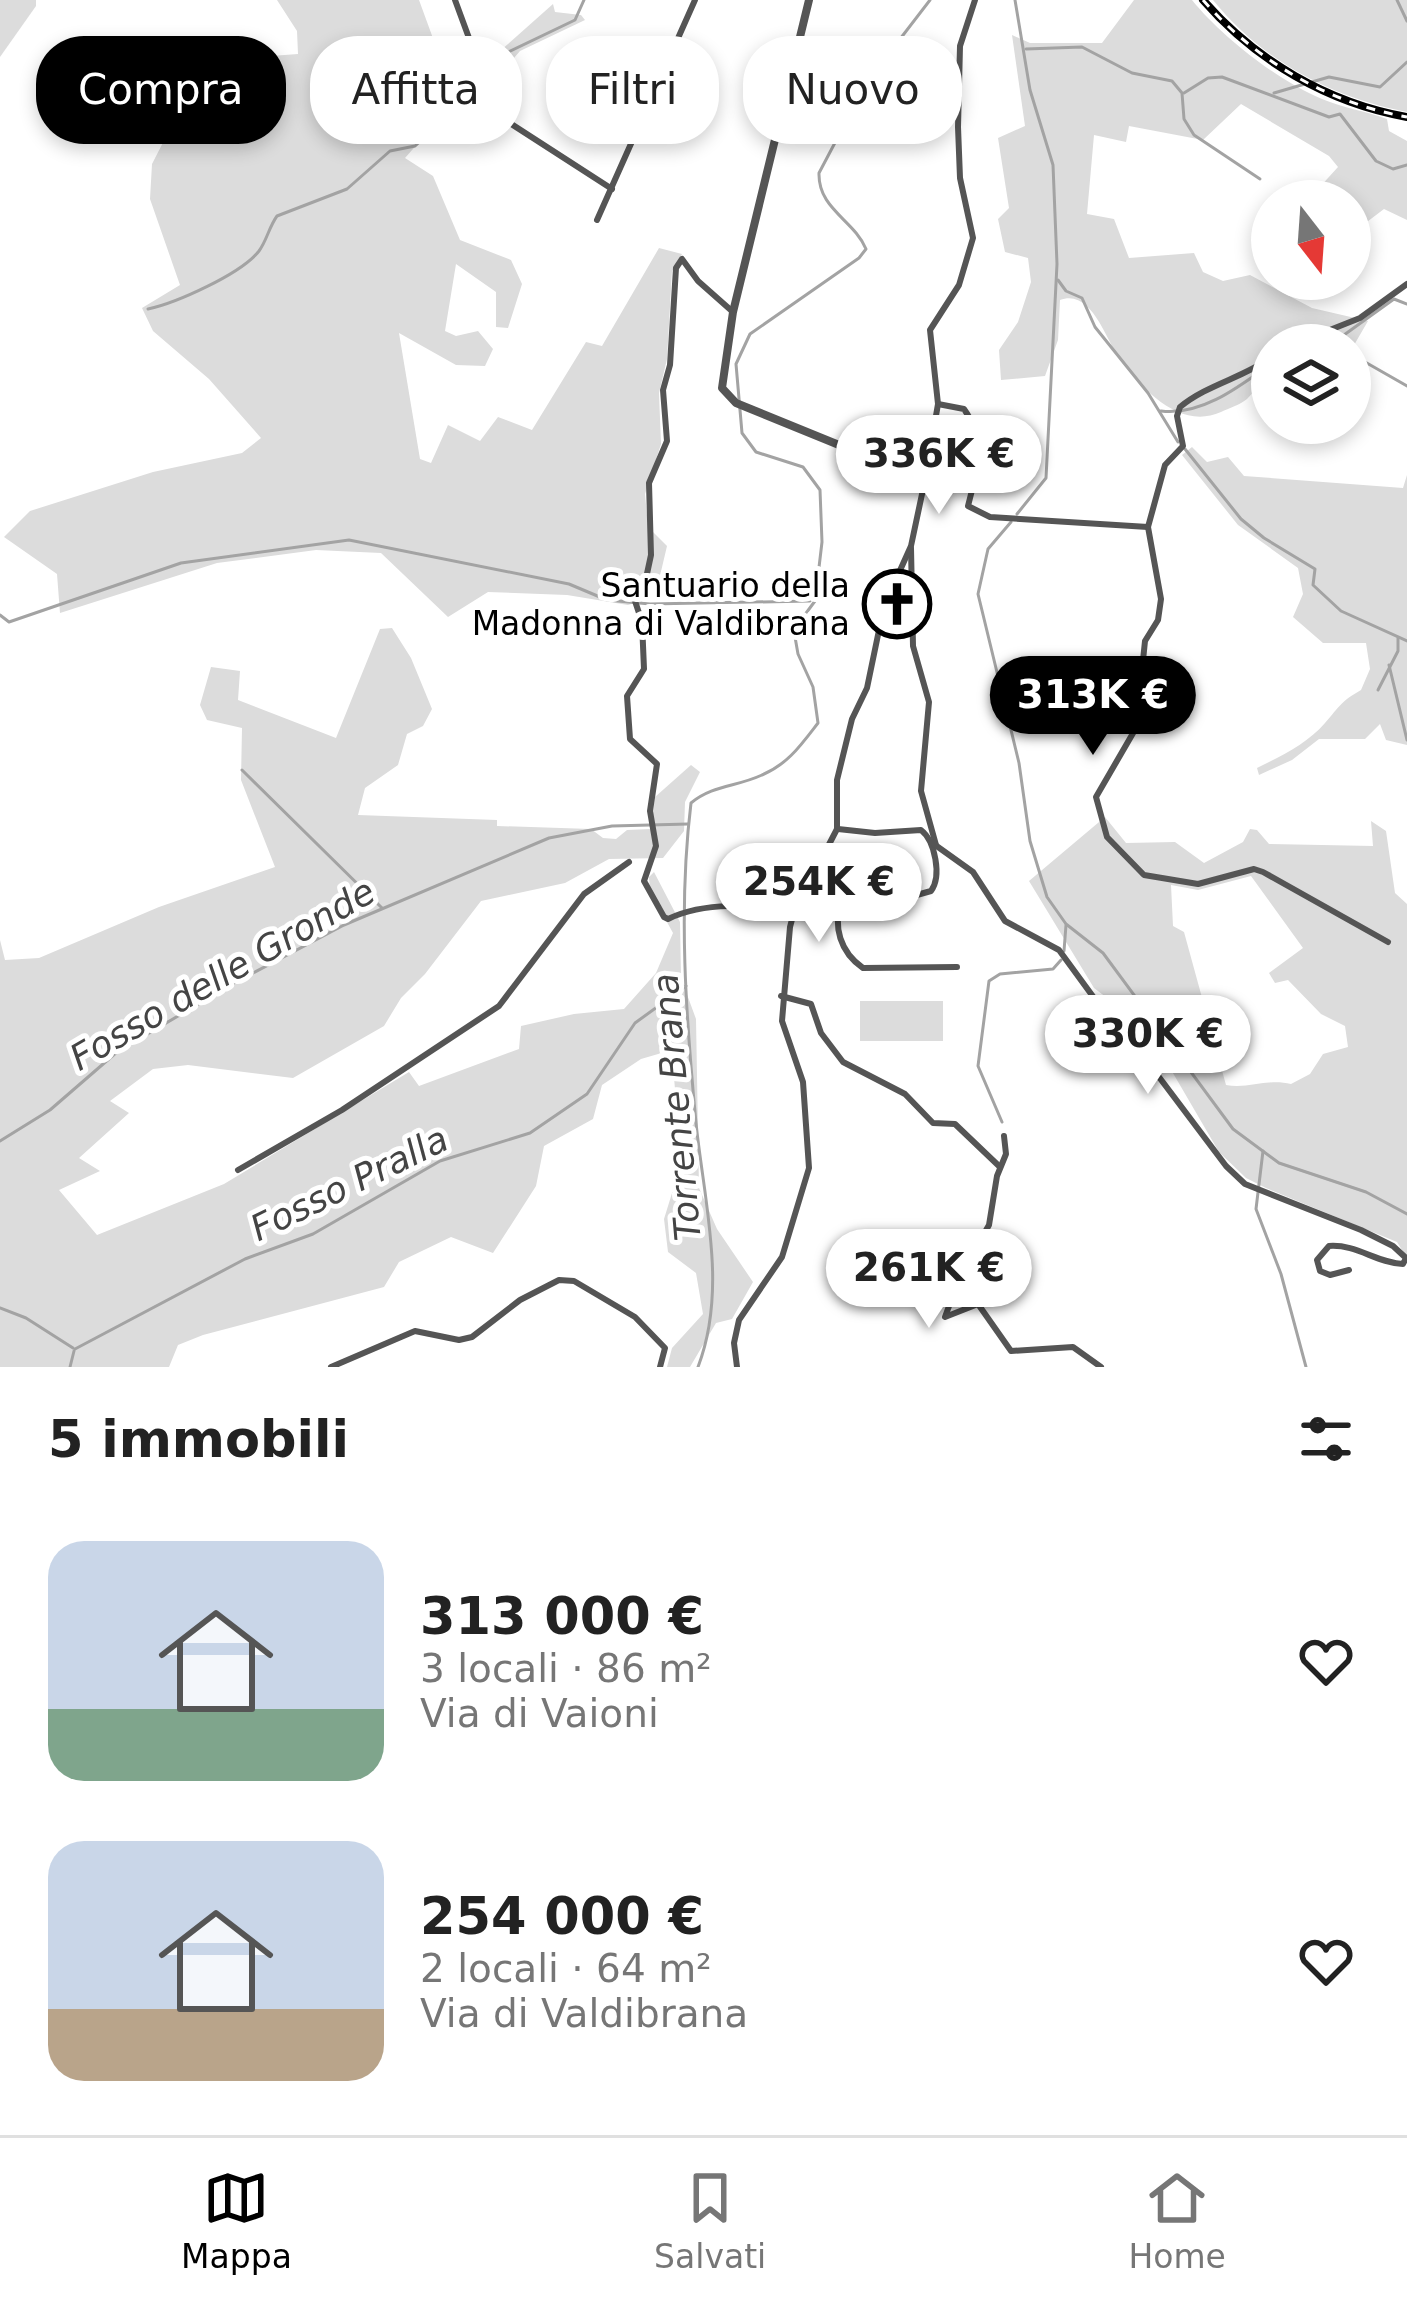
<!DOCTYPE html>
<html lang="it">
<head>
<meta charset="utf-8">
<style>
	:root { --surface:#fff; --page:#f2f2f2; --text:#222; --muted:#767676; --line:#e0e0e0; --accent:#000 }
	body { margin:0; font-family:"DejaVu Sans",sans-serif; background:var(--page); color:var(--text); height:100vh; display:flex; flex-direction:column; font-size:45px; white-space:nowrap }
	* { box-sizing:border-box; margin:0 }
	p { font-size:39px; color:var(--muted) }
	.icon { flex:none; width:66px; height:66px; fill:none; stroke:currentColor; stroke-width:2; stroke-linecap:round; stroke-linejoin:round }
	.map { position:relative; height:1367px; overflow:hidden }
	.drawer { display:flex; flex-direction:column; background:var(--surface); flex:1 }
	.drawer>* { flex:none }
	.top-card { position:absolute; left:36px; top:36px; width:1335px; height:108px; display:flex; gap:24px }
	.needle { width:78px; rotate:163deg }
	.controls { position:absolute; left:1251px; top:180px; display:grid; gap:24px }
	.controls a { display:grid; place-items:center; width:120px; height:120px; border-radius:50%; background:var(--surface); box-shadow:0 6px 18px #0003; font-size:60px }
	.price { position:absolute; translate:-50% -102px; padding:0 27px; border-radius:42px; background:#fff; color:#222; font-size:39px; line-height:78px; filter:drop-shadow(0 3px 6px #0008) }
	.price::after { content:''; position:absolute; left:50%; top:72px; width:36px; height:27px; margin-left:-18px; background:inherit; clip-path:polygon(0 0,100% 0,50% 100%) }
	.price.current { background:var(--accent); color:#fff }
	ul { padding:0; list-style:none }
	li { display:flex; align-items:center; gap:36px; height:300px; padding:0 48px }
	li span { display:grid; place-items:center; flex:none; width:336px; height:240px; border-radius:36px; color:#555 }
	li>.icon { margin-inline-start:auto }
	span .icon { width:144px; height:144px; fill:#fffc; stroke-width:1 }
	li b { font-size:51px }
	h2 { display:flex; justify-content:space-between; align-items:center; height:144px; padding:0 48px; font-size:51px }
	.chip { padding:0 42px; border-radius:48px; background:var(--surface); box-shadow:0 6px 18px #0003; font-size:42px; line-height:108px }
	.chip.current { background:var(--accent); color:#fff }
	.tab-bar { display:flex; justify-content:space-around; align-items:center; height:168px; border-top:3px solid var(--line); background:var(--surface); font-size:33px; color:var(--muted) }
	.tab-bar a { display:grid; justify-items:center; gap:6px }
	.tab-bar .current { color:var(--accent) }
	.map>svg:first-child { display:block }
</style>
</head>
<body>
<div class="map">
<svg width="1407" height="1367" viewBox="0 0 1407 1367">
	<rect width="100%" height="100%" fill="#fff"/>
	<!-- green -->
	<g fill="#dcdcdc" fill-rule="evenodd">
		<polygon points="0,0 36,0 36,6 0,57"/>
		<polygon points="277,0 419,0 438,52 467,46 480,75 500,51 553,4 555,12 581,15 585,20 520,51 483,94 420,141 405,158 433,176 460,240 511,260 522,284 508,328 496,327 496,292 456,264 445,331 456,336 478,331 493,349 485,366 456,365 399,333 420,459 431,463 448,425 480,441 498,417 532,430 586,342 602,346 659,248 682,254 672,271 667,359 659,393 661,444 645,494 648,527 667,546 655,597 628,605 567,595 488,592 448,617 381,553 316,550 217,563 60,613 57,574 4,537 30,511 153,472 242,453 261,438 209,379 153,331 142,308 180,285 150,199 152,164 172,125 204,102 231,59 298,54 297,31"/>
		<path d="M 1134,0 L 1192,0 C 1221,36 1278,81 1322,99 C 1343,108 1366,111 1387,119 L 1389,131 L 1407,141 L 1407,220 L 1384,209 L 1355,231 L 1350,228 L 1350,201 L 1308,200 L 1338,167 L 1329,156 L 1241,104 L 1203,140 L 1129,126 L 1126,142 L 1094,135 L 1087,214 L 1114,219 L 1129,258 L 1194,253 L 1203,272 L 1223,281 L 1250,275 L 1312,308 L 1368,321 L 1350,352 L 1350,345 L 1272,345 L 1272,370 C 1263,379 1256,390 1247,399 C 1240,405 1229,408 1221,412 C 1181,430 1145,392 1121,361 C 1106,341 1092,288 1060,300 L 1058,340 L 1045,376 L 1001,380 L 999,350 L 1018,322 L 1031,282 L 1028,258 L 1005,252 L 998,219 L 1009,208 L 998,138 L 1025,126 L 1012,35 L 1030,43 L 1102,43 Z"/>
		<path d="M 1213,0 L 1407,0 L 1407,112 C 1332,98 1261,60 1213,0 Z"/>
		<path d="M 1192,447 L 1207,462 L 1228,457 L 1244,476 L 1403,488 L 1407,475 L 1407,745 L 1386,740 L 1380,724 L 1365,739 L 1319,739 L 1292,760 L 1259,775 L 1257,768 C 1281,756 1307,744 1325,723 C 1340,706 1340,702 1361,690 L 1370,669 L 1366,643 L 1323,643 L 1293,617 L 1303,594 L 1298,568 L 1238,525 L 1182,455 Z"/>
		<polygon points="392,628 411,658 432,709 423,726 407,734 398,765 365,788 358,815 497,820 497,826 591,829 603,838 616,839 627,830 651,829 655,797 691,765 700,772 685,802 684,831 663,858 609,859 565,883 481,901 425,974 401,998 384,1026 293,1078 188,1065 153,1069 110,1101 129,1113 79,1158 100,1171 59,1190 97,1235 224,1184 409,1072 419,1086 519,1049 521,1026 574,1014 624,1009 656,973 673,933 650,891 649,877 654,872 680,922 681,978 696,1019 699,1188 717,1229 753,1282 732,1319 716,1323 690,1367 667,1367 672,1348 703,1314 696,1273 668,1252 664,1219 681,1164 674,1077 657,1075 665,1052 641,1059 602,1085 593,1119 544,1146 536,1186 493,1253 451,1237 399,1262 384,1287 203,1335 178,1345 169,1367 0,1367 0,940 5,960 39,958 159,907 275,867 241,780 242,728 207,720 200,705 211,667 240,671 238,700 336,738 380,629"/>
		<path d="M 1105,817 L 1126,843 L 1175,842 L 1204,863 L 1243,842 L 1250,829 L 1257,830 L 1269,844 L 1373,846 L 1371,821 L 1386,831 L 1395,893 L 1407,904 L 1407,1258 L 1397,1242 L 1266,1188 L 1246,1178 L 1219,1152 L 1170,1068 L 1135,1019 L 1094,988 L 1029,881 ZM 1251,876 L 1303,948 L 1269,973 L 1275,983 L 1288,980 L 1321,1014 L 1345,1026 L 1348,1047 L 1323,1054 L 1310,1074 L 1291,1084 C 1268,1078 1249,1089 1226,1085 L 1184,932 L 1173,926 L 1171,885 L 1198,890 Z"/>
		<rect x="860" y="1001" width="83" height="40"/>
	</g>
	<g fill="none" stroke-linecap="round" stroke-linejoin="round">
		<!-- stream -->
		<g stroke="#a3a3a3" stroke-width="3">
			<polyline points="1015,0 1030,90 1053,165 1057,264 1046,478 1017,514"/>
			<polyline points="1397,0 1407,21"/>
			<polyline points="1026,49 1082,47 1132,73 1172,81 1182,93 1184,119 1194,135 1260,179"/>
			<polyline points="1184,93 1208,78 1222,77 1329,117 1340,114 1376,161 1393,169 1407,165"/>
			<polyline points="1274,93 1329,77 1380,87 1407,62"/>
			<polyline points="1058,280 1066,291 1082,298 1095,327 1148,393 1178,442"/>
			<path d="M 148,309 C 176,303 241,274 259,251 C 267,240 269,227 277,216 L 347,189 L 390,151 L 415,146 L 434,129 L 455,120 L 492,75 L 498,57 L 575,20 L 584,0"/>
			<polyline points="1308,345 1337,340 1394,299 1407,304"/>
			<polyline points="1350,359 1358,358 1407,386"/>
			<path d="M 1161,411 C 1202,416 1240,386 1272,363"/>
			<polyline points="1185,449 1241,519 1264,538 1315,569 1313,585 1341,611 1407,641"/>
			<polyline points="1011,522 988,549 978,594 1019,763 1030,841 1047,897 1066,924 1103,953 1233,1129 1279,1163 1366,1192 1407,1214"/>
			<polyline points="0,615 9,622 181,563 349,540 569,584 607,600 650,604 810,601"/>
			<polyline points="1389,665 1407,740"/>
			<polyline points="1378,690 1398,651 1398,638"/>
			<polyline points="242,770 382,908"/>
			<polyline points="1064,951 1066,925"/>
			<polyline points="1002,1122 978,1066 989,981 1000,974 1053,969 1061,960"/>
			<polyline points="0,1141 50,1110 117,1052 234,983 344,925 549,838 612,826 688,824"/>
			<polyline points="1263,1151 1256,1209 1281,1274 1306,1367"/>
			<polyline points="0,1308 26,1318 73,1348"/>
			<polyline points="75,1349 245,1259 313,1234 440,1161 530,1133 587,1094 635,1023 686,986"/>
			<polyline points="70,1367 74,1351"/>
			<path d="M 698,1367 C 728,1289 704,1202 696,1123 C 686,1017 678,909 691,803 C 713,785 736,787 762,775 C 788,764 801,745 818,723 L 813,687 L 798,654 L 795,637 L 801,620 L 815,601 L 822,542 L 820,490 L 803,467 L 756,452 L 742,433 L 736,364 L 750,334 L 859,258 L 866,249 C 854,220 818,209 819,173 L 867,82 L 930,0"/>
		</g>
		<!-- minor -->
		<g stroke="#555" stroke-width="6">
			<polyline points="455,0 494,106 505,120 612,189"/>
			<polyline points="597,220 695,0"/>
			<path d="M 733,312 L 698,281 L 682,259 L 676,268 L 670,365 L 663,390 L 667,441 L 649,483 L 651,555 L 645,583 L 635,601 L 642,622 L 644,669 L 627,696 L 630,739 L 657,764 L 650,811 L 656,846 L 644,881 L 664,917 L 668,919 C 705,901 753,905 794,912"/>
			<polyline points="1292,345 1360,318 1407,284"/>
			<path d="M 938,404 L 964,409 C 987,441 977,470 968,506 L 990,517 L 1148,527 L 1165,465 L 1183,446 L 1177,416 L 1180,407 C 1208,384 1243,378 1272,357"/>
			<polyline points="1148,527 1161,599 1158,620 1145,641 1136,728 1096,797 1107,837 1144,875 1198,884 1254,869 1263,872 1388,942"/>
			<polyline points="911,548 913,646 929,702 921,791 936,845"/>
			<path d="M 838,829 L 875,833 L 921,830 C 935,841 942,876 931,891 L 892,902 L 841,901 C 833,927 840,952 863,968 L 957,967"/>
			<path d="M 931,842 L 973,872 L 1005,921 L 1059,950 L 1135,1054 L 1159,1077 L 1226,1166 L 1245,1184 L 1361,1230 L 1393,1246 L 1406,1258 L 1403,1264 C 1376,1263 1357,1244 1329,1246 L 1317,1260 L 1320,1271 L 1330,1275 L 1349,1270"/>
			<polyline points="781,996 811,1004 821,1033 843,1062 905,1094 933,1123 955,1124 1000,1167"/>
			<polyline points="1004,1136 1006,1154 997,1176 989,1225 960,1276 945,1317 978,1304 1011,1351 1073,1347 1101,1367"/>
			<polyline points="238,1170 342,1110 499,1006 584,894 629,862"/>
			<polyline points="331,1367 415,1331 459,1340 472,1337 520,1300 559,1280 574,1281 635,1317 665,1348 660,1367"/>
			<polyline points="737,1367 734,1343 739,1320 782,1257 809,1168 803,1082 782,1021 790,927 794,912 837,829 837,780 852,719 867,688 884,606 911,546 925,480 938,404 930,330 959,285 973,238 960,178 958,127 960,46 975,0"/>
		</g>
		<!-- tertiary -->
		<polyline stroke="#555" stroke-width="8" points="809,0 733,312 722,388 736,403 925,480"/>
		<defs>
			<path id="rail" d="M 1203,0 C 1256,61 1328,103 1407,117"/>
		</defs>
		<!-- rail casing -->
		<use href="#rail" stroke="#000" stroke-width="8"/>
		<!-- rail -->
		<use href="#rail" stroke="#fff" stroke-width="3" stroke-dasharray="9" stroke-linecap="butt"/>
	</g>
	<!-- icons -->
	<defs>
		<symbol id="church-ring" viewBox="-11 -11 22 22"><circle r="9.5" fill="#fff" stroke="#000" stroke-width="1.5"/><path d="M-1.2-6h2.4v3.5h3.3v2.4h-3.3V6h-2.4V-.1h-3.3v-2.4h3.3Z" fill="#000"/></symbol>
	</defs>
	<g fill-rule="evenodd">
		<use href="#church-ring" x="859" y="566" width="76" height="76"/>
	</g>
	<g text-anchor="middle" stroke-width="10" stroke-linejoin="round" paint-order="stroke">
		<!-- poi labels -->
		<g font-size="33" fill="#000" stroke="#fff" text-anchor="end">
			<text x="850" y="597">Santuario della<tspan x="850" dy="38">Madonna di Valdibrana</tspan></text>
		</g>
		<!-- water labels -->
		<g font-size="36" font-style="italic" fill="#444" stroke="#fff">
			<text transform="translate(222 974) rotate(-30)" y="13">Fosso delle Gronde</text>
			<text transform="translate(676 1107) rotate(-95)" y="13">Torrente Brana</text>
			<text transform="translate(349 1183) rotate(-26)" y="13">Fosso Pralla</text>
		</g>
	</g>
</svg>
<div class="controls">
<a><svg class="needle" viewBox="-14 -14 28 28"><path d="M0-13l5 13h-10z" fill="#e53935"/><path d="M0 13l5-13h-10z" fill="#767676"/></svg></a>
<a><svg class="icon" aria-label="layers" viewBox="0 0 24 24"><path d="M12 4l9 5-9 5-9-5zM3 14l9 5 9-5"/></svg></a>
</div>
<b class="price" style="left:939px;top:517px">336K €</b>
<b class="price current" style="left:1093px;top:758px">313K €</b>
<b class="price" style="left:819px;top:945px">254K €</b>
<b class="price" style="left:1148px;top:1097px">330K €</b>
<b class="price" style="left:929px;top:1331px">261K €</b>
<div class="top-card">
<a class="chip current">Compra</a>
<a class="chip">Affitta</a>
<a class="chip">Filtri</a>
<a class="chip">Nuovo</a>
</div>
</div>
<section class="drawer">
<h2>5 immobili<svg class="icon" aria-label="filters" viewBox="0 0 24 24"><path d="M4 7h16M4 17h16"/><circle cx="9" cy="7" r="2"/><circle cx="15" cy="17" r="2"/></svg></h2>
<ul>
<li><span style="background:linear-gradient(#c9d6e8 70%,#7fa58c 0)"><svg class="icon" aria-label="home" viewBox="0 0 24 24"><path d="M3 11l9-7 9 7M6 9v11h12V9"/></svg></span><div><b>313 000 €</b><p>3 locali · 86 m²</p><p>Via di Vaioni</p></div><svg class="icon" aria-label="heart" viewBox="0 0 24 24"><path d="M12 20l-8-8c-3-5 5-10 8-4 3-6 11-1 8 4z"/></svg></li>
<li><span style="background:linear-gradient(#c9d6e8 70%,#b9a48a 0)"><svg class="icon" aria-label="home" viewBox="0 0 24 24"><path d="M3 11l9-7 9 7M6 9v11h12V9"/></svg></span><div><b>254 000 €</b><p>2 locali · 64 m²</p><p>Via di Valdibrana</p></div><svg class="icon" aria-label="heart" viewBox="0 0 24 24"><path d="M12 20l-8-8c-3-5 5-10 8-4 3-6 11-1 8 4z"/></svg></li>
</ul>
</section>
<nav class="tab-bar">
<a class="current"><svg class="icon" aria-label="map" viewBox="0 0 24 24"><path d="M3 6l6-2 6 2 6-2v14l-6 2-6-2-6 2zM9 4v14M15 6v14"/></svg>Mappa</a>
<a><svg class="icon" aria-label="saved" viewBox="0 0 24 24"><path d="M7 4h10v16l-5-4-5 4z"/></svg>Salvati</a>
<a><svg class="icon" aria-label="home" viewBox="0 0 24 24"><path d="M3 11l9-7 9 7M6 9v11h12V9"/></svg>Home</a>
</nav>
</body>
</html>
